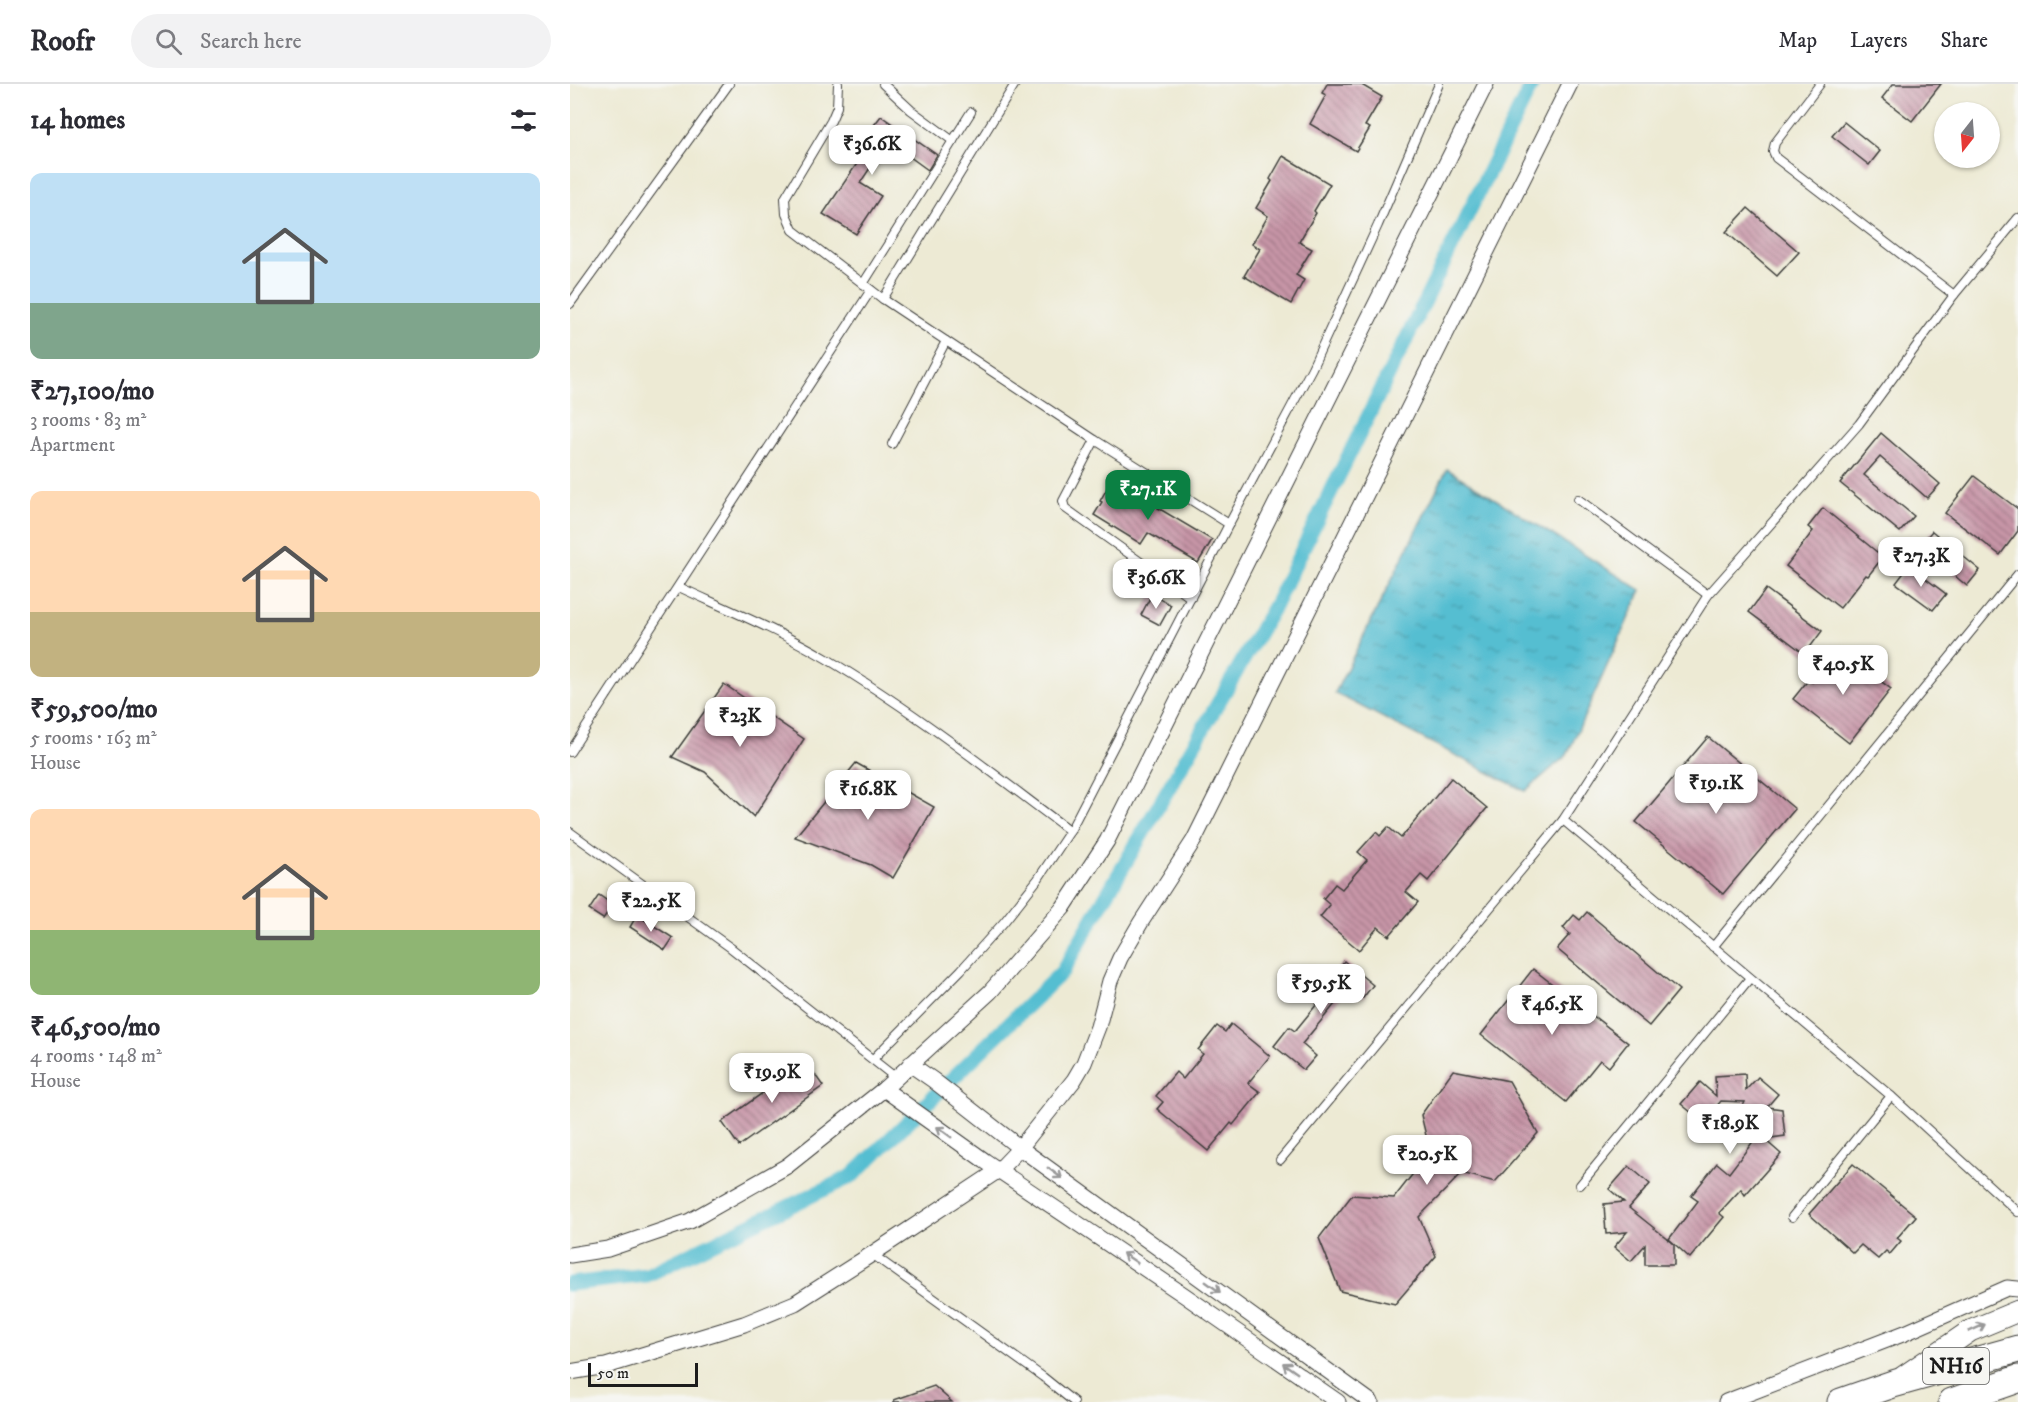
<!DOCTYPE html>
<html lang="en">
<head>
<meta charset="utf-8">
<style>
	:root { --surface:#fff; --page:#f2f2f3; --text:#2b2b33; --muted:#7c7c81; --line:#e1e1e2; --accent:#0b8043 }
	body { margin:0; font-family:"IM FELL DW Pica",serif; background:var(--page); color:var(--text); height:100vh; display:flex; flex-direction:column; font-size:22px; white-space:nowrap }
	* { box-sizing:border-box; margin:0 }
	p { font-size:20px; color:var(--muted) }
	.icon { flex:none; width:33px; height:33px; fill:none; stroke:currentColor; stroke-width:2; stroke-linecap:round; stroke-linejoin:round }
	.map { position:relative; flex:1; overflow:hidden }
	.drawer { display:flex; flex-direction:column; background:var(--surface); width:570px }
	.drawer>* { flex:none }
	.needle { width:39px; rotate:197deg }
	.buttons { position:absolute; left:1364px; top:18px; display:grid; gap:12px }
	.buttons a { display:grid; place-items:center; width:66px; height:66px; border-radius:50%; background:var(--surface); box-shadow:0 2px 4px #0004; font-size:30px }
	.scale { position:absolute; left:18px; bottom:15px; width:110px; box-sizing:border-box; padding-left:6px; border:3px solid #1c1c1c; border-top:0; font-size:16px; line-height:21px; white-space:nowrap; color:#1c1c1c; -webkit-text-stroke:4px #f6f6f2; paint-order:stroke }
	.price { position:absolute; translate:-50% -51px; padding:0 14px; border-radius:12px; background:#fff; color:#222; font-size:20px; line-height:39px; filter:drop-shadow(0 2px 3px #0008) }
	.price::after { content:''; position:absolute; left:50%; top:36px; width:18px; height:14px; margin-left:-9px; background:inherit; clip-path:polygon(0 0,100% 0,50% 100%) }
	.price.selected { background:var(--accent); color:#fff }
	ul { padding:0; list-style:none }
	li { display:grid; align-content:center; gap:12px; height:318px; padding:0 30px }
	li span { display:grid; place-items:center; height:186px; border-radius:12px; color:#555 }
	li>.icon { margin-inline-start:auto }
	span .icon { width:108px; height:108px; fill:#fffc; stroke-width:1 }
	li b { font-size:26px }
	h2 { display:flex; justify-content:space-between; align-items:center; height:72px; padding:0 30px; font-size:26px }
	header { display:flex; align-items:center; gap:36px; box-sizing:border-box; height:84px; padding:0 30px; background:var(--surface); border-bottom:2px solid var(--line) }
	header strong { font-size:28px }
	nav { display:flex; gap:33px; margin-inline-start:auto; font-size:21px }
	.search { width:420px; height:54px; background:var(--page); display:flex; align-items:center; gap:15px; box-sizing:border-box; padding:0 21px; border-radius:33px; color:var(--muted); font-size:22px }
	main { display:flex; flex:1; min-height:0 }
	.map>svg:first-child { display:block }
</style>
</head>
<body>
<header>
<strong>Roofr</strong>
<div class="search"><svg class="icon" aria-label="search" viewBox="0 0 24 24"><circle cx="10" cy="10" r="6"/><path d="M15 15l6 6"/></svg>Search here</div>
<nav><a>Map</a><a>Layers</a><a>Share</a></nav>
</header>
<main>
<section class="drawer">
<h2>14 homes<svg class="icon" aria-label="filters" viewBox="0 0 24 24"><path d="M4 7h16M4 17h16"/><circle cx="9" cy="7" r="2"/><circle cx="15" cy="17" r="2"/></svg></h2>
<ul>
<li><span style="background:linear-gradient(#bfe0f5 70%,#7fa58c 0)"><svg class="icon" aria-label="home" viewBox="0 0 24 24"><path d="M3 11l9-7 9 7M6 9v11h12V9"/></svg></span><div><b>₹27,100/mo</b><p>3 rooms · 83 m²</p><p>Apartment</p></div></li>
<li><span style="background:linear-gradient(#ffd9b3 65%,#c2b280 0)"><svg class="icon" aria-label="home" viewBox="0 0 24 24"><path d="M3 11l9-7 9 7M6 9v11h12V9"/></svg></span><div><b>₹59,500/mo</b><p>5 rooms · 163 m²</p><p>House</p></div></li>
<li><span style="background:linear-gradient(#ffd9b3 65%,#8fb573 0)"><svg class="icon" aria-label="home" viewBox="0 0 24 24"><path d="M3 11l9-7 9 7M6 9v11h12V9"/></svg></span><div><b>₹46,500/mo</b><p>4 rooms · 148 m²</p><p>House</p></div></li>
</ul>
</section>
<div class="map">
<svg width="1448" height="1318" viewBox="0 0 1448 1318">
	<defs>
		<pattern id="water-ripples" width="26" height="14" patternUnits="userSpaceOnUse" patternTransform="scale(1.5)"><rect width="26" height="14" fill="#55bed1"/><path d="M2 4q2-2 4 0t4 0M15 11q2-2 4 0t4 0" fill="none" stroke="#469aa9"/></pattern>
		<pattern id="building-back-hatch" width="6" height="6" patternUnits="userSpaceOnUse" patternTransform="scale(1.5)"><rect width="6" height="6" fill="#c795a7"/><path d="M-1 5l2 2M0 0l6 6M5-1l2 2" fill="none" stroke="#a17987"/></pattern>
	</defs>
	<rect width="100%" height="100%" fill="#f6f6f2"/>
	<filter id="ink" filterUnits="userSpaceOnUse"><feTurbulence type="fractalNoise" baseFrequency=".0167" numOctaves="2"/><feDisplacementMap in="SourceGraphic" scale="12" xChannelSelector="R" yChannelSelector="G"/><feConvolveMatrix kernelMatrix="1 2 1 2 8 2 1 2 1" color-interpolation-filters="sRGB"/></filter>
	<filter id="wash" filterUnits="userSpaceOnUse"><feTurbulence type="fractalNoise" baseFrequency=".008" numOctaves="4" result="noise"/><feDisplacementMap in="SourceGraphic" scale="24" xChannelSelector="R" yChannelSelector="G"/><feGaussianBlur stdDeviation="1.35" result="paint"/><feColorMatrix in="noise" values="0 0 0 0 0 0 0 0 0 0 0 0 0 0 0 0 0 1.4 0 .05"/><feComposite in="paint" operator="in"/></filter>
	<g filter="url(#wash)">
		<rect width="100%" height="100%" fill="#edead4"/>
		<!-- water -->
		<polygon fill="url(#water-ripples)" stroke="#386d76" stroke-width="1.5" points="877,385 1071,506 997,671 955,707 765,609"/>
		<g fill="none" stroke-linecap="round" stroke-linejoin="round">
			<!-- canal -->
			<polyline stroke="#55bed1" stroke-width="15" points="0,1200 77,1191 282,1092 492,888 705,521 962,0"/>
		</g>
		<g id="blocks">
			<!-- building -->
			<g fill="url(#building-back-hatch)">
				<polygon points="757,0 790,0 812,13 795,42 800,44 786,67 740,40 756,11 752,9"/>
				<polygon points="1323,0 1371,0 1342,37 1312,14"/>
				<polygon points="311,32 367,71 358,86 318,57 290,99 311,112 286,150 253,130 307,50 301,45"/>
				<polygon points="1274,38 1310,67 1299,81 1262,52"/>
				<polygon points="713,72 760,100 744,127 746,129 729,158 742,165 726,191 734,196 721,220 674,192 690,165 682,160 698,132 686,124 702,97 700,95"/>
				<polygon points="1178,124 1229,168 1207,192 1156,148"/>
				<polygon points="1311,349 1370,400 1357,414 1310,373 1294,391 1344,432 1330,448 1270,399"/>
				<polygon points="1404,392 1448,425 1448,447 1430,471 1375,429"/>
				<polygon points="543,394 590,421 588,424 642,456 628,479 578,449 571,460 524,431 532,418 530,417"/>
				<polygon points="1253,424 1313,473 1298,492 1296,491 1270,524 1216,482 1243,447 1238,443"/>
				<polygon points="1362,447 1410,486 1397,502 1349,462"/>
				<polygon points="1339,482 1376,510 1363,526 1326,499"/>
				<polygon points="1196,505 1252,547 1235,570 1179,528"/>
				<polygon points="582,510 601,521 590,541 571,531"/>
				<polygon points="1268,565 1321,605 1279,659 1223,615 1239,595 1242,598"/>
				<polygon points="154,600 234,655 184,733 135,688 102,673"/>
				<polygon points="1138,653 1225,725 1153,810 1066,738"/>
				<polygon points="286,679 364,723 323,794 301,781 225,753"/>
				<polygon points="881,694 917,724 858,797 851,791 836,808 848,818 819,852 808,843 789,866 750,833 760,821 753,815 765,800 772,805 797,776 788,768 806,748 810,752 818,743 831,754"/>
				<polygon points="29,811 43,821 33,835 19,826"/>
				<polygon points="1017,828 1109,906 1079,942 987,865 1000,850 993,844 1004,831 1010,836"/>
				<polygon points="67,831 103,854 95,866 60,843"/>
				<polygon points="774,877 803,901 793,914 779,903 732,960 746,972 734,986 704,962 719,943 725,947 765,898 760,895"/>
				<polygon points="963,885 1058,959 1039,983 1030,976 996,1018 911,951"/>
				<polygon points="661,940 700,972 678,999 690,1008 663,1041 661,1039 638,1067 587,1025 593,1018 586,1012 606,988 613,995 633,970 628,966 647,942 655,948"/>
				<polygon points="236,978 253,1002 169,1062 152,1038"/>
				<polygon points="883,986 939,997 968,1049 925,1098 892,1089 849,1133 866,1172 825,1220 770,1207 749,1154 782,1111 824,1114 860,1068 851,1031"/>
				<polygon points="1175,990 1176,1006 1188,993 1208,1010 1197,1023 1212,1025 1215,1052 1194,1055 1211,1070 1175,1111 1171,1105 1149,1129 1154,1133 1120,1174 1099,1155 1128,1117 1121,1112 1147,1079 1159,1089 1188,1051 1187,1040 1169,1030 1175,1018 1151,1017 1133,1038 1111,1020 1130,998 1146,1012 1145,992"/>
				<polygon points="1283,1080 1346,1132 1327,1154 1331,1157 1320,1170 1316,1167 1308,1175 1291,1161 1283,1169 1239,1130"/>
				<polygon points="1059,1082 1080,1100 1059,1124 1104,1160 1104,1181 1075,1181 1075,1161 1061,1177 1044,1163 1057,1148 1036,1150 1034,1120 1054,1118 1039,1105"/>
				<polygon points="364,1302 382,1318 324,1318 324,1316"/>
			</g>
		</g>
	</g>
	<g filter="url(#ink)">
		<use href="#blocks" fill-opacity="0" stroke="#3b3b38" stroke-width="1.5"/>
		<g fill="none" stroke-linecap="round" stroke-linejoin="round">
			<defs>
				<g id="lane">
					<polyline points="268,0 267,23 261,37 215,114 216,130 223,146 313,215 525,356 659,440"/>
					<polyline points="313,0 341,26 383,57"/>
					<polyline points="1250,0 1205,59 1203,67 1206,74 1384,211"/>
					<polyline points="293,200 401,28"/>
					<polyline points="313,215 445,0"/>
					<polyline points="0,220 159,0"/>
					<polyline points="525,356 493,417 495,424 621,514"/>
					<polyline points="322,360 376,257"/>
					<polyline points="1008,415 1138,511"/>
					<path d="M 109,503 C 159,526 210,547 257,575 C 343,626 421,688 500,747"/>
					<polyline points="0,668 301,206"/>
					<polyline points="993,736 1321,1012 1448,1128"/>
					<polyline points="0,748 161,864 326,994"/>
					<polyline points="1143,863 1448,490"/>
					<polyline points="303,975 391,886 434,838 468,795 500,747 659,440 742,284 808,141 869,0"/>
					<polyline points="710,1076 993,736 1138,511 1289,340 1384,211 1448,134"/>
					<polyline points="1010,1101 1180,894"/>
					<polyline points="1222,1133 1321,1012"/>
					<polyline points="302,1170 473,1293 504,1318"/>
				</g>
				<g id="street">
					<polyline points="340,980 363,996 450,1064 801,1318"/>
					<polyline points="314,1005 415,1077 614,1211 768,1318"/>
					<polyline points="0,1171 38,1165 120,1137 217,1082 314,1005 420,908 493,824 537,757 916,0"/>
					<polyline points="0,1288 36,1282 138,1251 174,1240 225,1219 302,1170 429,1086 450,1064 504,996 514,979 528,943 540,897 550,874 571,838 624,756 1000,0"/>
					<polyline points="1156,1318 1335,1249 1437,1204 1448,1205"/>
				</g>
				<polyline id="secondary" points="1333,1293 1400,1247 1448,1227"/>
				<g id="highway">
					<polyline points="1271,1318 1323,1300 1448,1265"/>
					<polyline points="1382,1318 1448,1295"/>
				</g>
			</defs>
			<!-- lane casing -->
			<use href="#lane" stroke="#3b3b38" stroke-width="10"/>
			<!-- street casing -->
			<use href="#street" stroke="#3b3b38" stroke-width="17"/>
			<!-- secondary casing -->
			<use href="#secondary" stroke="#3b3b38" stroke-width="23"/>
			<!-- highway casing -->
			<use href="#highway" stroke="#3b3b38" stroke-width="29"/>
			<!-- lane -->
			<use href="#lane" stroke="#fff" stroke-width="8"/>
			<!-- street -->
			<use href="#street" stroke="#fff" stroke-width="15"/>
			<!-- secondary -->
			<use href="#secondary" stroke="#fff" stroke-width="21"/>
			<!-- highway -->
			<use href="#highway" stroke="#fff" stroke-width="27"/>
		</g>
		<!-- one-way arrows -->
		<defs><path id="oneway-shaft" d="M-6 0H5M1.5-3L5.5 0L1.5 3" fill="none" stroke-width="1.6" stroke-linecap="round" stroke-linejoin="round" transform="scale(1.5)"/></defs>
		<g stroke="#999">
			<use href="#oneway-shaft" transform="translate(374 1048) rotate(-144)"/>
			<use href="#oneway-shaft" transform="translate(485 1089) rotate(36)"/>
			<use href="#oneway-shaft" transform="translate(560 1174) rotate(-146)"/>
			<use href="#oneway-shaft" transform="translate(643 1203) rotate(36)"/>
			<use href="#oneway-shaft" transform="translate(1407 1244) rotate(-24)"/>
			<use href="#oneway-shaft" transform="translate(720 1284) rotate(-145)"/>
		</g>
	</g>
	<g text-anchor="middle" stroke-width="4.5" stroke-linejoin="round" paint-order="stroke">
		<!-- shield labels -->
		<rect fill="#f6f6f2" stroke="#5d5d5c" stroke-width="1.5" x="1353" y="1264" width="66" height="36" rx="4.5"/>
		<g font-size="21" font-weight="bold" fill="#1c1c1c">
			<text x="1386" y="1289">NH16</text>
		</g>
	</g>
</svg>
<div class="buttons">
<a><svg class="needle" viewBox="-14 -14 28 28"><path d="M0-13l5 13h-10z" fill="#e53935"/><path d="M0 13l5-13h-10z" fill="#7c7c81"/></svg></a>
</div>
<div class="scale">50 m</div>
<b class="price" style="left:302px;top:92px">₹36.6K</b>
<b class="price selected" style="left:578px;top:437px">₹27.1K</b>
<b class="price" style="left:1351px;top:504px">₹27.3K</b>
<b class="price" style="left:586px;top:526px">₹36.6K</b>
<b class="price" style="left:1273px;top:612px">₹40.5K</b>
<b class="price" style="left:170px;top:664px">₹23K</b>
<b class="price" style="left:1146px;top:731px">₹19.1K</b>
<b class="price" style="left:298px;top:737px">₹16.8K</b>
<b class="price" style="left:81px;top:849px">₹22.5K</b>
<b class="price" style="left:751px;top:931px">₹59.5K</b>
<b class="price" style="left:982px;top:952px">₹46.5K</b>
<b class="price" style="left:202px;top:1020px">₹19.9K</b>
<b class="price" style="left:1160px;top:1071px">₹18.9K</b>
<b class="price" style="left:857px;top:1102px">₹20.5K</b>
</div>
</main>
</body>
</html>
